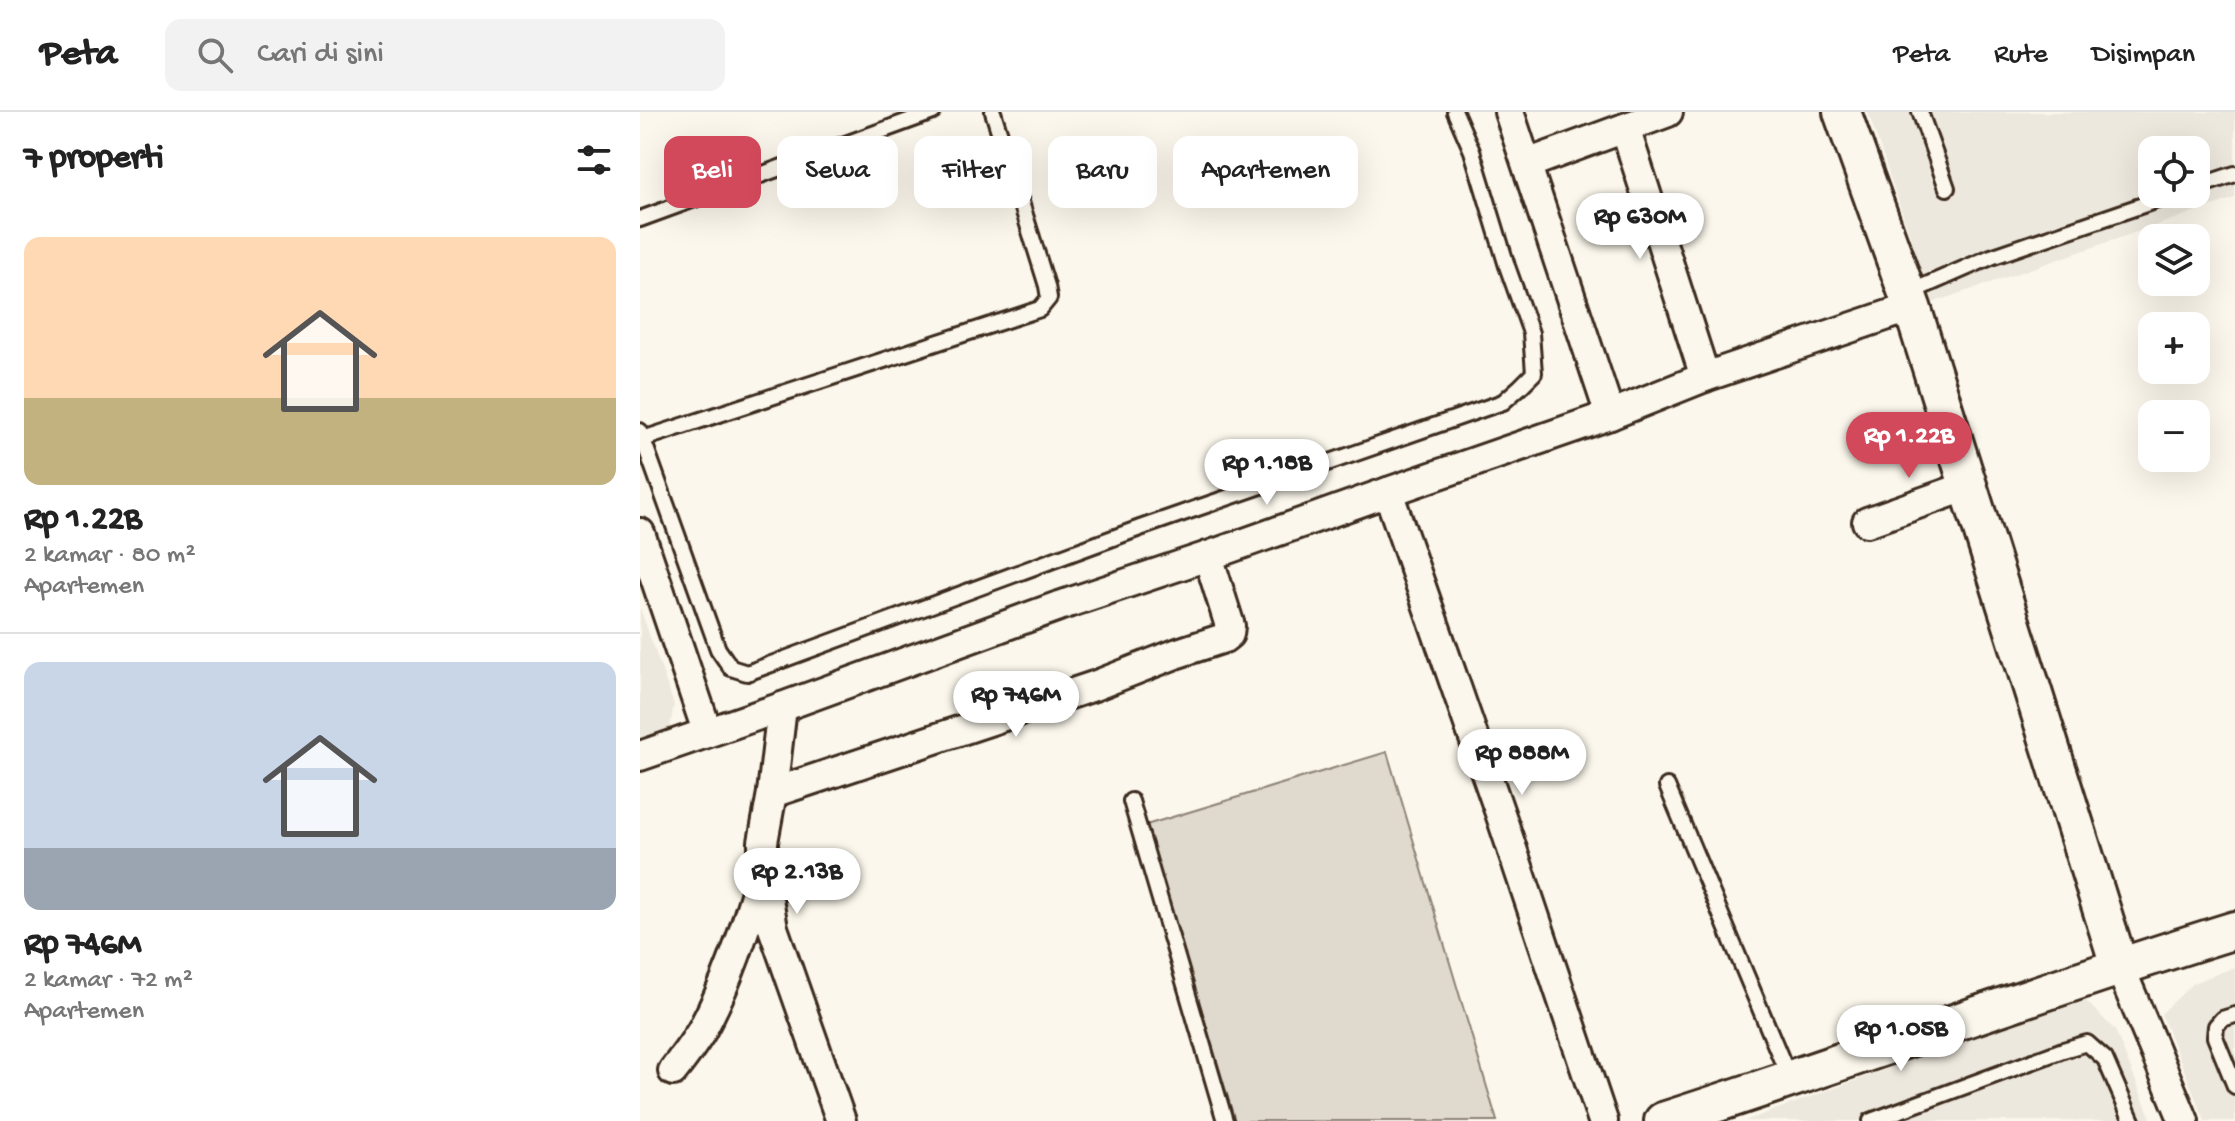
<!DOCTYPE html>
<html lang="id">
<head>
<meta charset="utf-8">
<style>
	:root { --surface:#fff; --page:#f2f2f2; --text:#222; --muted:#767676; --line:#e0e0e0; --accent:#d1495b }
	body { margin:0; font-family:"Gochi Hand",sans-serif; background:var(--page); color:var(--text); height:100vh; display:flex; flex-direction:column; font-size:30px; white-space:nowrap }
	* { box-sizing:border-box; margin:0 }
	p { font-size:26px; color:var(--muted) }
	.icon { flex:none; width:44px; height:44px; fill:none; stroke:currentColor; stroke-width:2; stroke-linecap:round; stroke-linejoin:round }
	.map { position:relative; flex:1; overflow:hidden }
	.sheet { display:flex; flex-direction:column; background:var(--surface); width:640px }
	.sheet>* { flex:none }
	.guide { position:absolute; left:24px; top:24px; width:760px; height:72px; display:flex; gap:16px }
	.controls { position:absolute; left:1498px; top:24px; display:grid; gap:16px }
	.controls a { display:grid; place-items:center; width:72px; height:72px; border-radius:16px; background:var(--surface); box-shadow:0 8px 32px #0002; font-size:40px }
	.price { position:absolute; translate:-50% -68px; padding:0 18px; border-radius:28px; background:#fff; color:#222; font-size:26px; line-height:52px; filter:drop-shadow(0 2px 4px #0008) }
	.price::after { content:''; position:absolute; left:50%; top:48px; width:24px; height:18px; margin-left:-12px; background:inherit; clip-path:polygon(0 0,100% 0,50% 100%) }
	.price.on { background:var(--accent); color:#fff }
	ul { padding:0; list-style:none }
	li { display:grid; align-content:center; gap:16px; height:424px; padding:0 24px }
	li+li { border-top:2px solid var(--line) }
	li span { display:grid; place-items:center; height:248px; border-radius:16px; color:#555 }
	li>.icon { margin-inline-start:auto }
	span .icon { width:144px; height:144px; fill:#fffc; stroke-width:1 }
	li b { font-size:34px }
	h2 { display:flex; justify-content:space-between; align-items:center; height:96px; padding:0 24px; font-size:34px }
	.chip { padding:0 28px; border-radius:16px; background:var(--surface); box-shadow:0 8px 32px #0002; font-size:28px; line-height:72px }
	.chip.on { background:var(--accent); color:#fff }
	header { display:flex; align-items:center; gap:48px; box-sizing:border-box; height:112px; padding:0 40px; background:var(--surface); border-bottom:2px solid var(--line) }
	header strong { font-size:38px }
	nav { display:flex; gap:44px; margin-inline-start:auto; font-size:28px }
	.search { width:560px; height:72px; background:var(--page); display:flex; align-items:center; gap:20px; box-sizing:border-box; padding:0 28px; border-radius:16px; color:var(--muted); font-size:30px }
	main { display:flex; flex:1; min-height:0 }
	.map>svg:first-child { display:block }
</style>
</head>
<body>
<header>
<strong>Peta</strong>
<div class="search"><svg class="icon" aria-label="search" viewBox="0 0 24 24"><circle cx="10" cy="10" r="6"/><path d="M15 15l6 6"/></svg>Cari di sini</div>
<nav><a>Peta</a><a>Rute</a><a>Disimpan</a></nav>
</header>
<main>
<section class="sheet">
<h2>7 properti<svg class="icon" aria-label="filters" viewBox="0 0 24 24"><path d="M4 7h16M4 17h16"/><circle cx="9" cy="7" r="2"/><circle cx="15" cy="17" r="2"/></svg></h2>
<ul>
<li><span style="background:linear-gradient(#ffd9b3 65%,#c2b280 0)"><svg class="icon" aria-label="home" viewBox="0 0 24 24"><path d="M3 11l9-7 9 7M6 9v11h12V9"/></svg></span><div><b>Rp 1.22B</b><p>2 kamar · 80 m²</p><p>Apartemen</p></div></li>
<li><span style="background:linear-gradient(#c9d6e8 75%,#9aa5b1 0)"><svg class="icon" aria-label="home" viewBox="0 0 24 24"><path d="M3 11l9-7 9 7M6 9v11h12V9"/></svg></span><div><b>Rp 746M</b><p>2 kamar · 72 m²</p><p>Apartemen</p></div></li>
</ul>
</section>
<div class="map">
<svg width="1595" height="1009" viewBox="0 0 1595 1009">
	<rect width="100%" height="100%" fill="#fbf7ec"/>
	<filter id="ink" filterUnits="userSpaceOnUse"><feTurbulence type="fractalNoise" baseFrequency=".0125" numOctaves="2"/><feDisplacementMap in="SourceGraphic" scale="16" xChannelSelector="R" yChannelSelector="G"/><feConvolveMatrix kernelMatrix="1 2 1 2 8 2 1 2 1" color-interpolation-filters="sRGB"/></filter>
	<g filter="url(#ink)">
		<!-- built -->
		<g fill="#ede8dd" fill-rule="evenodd">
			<path d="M 1228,0 L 1595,0 L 1595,86 L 1286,193 L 1273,133 ZM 1512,38 L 1556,38 L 1556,82 L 1512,82 Z"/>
			<polygon points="0,496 34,593 29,620 0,631"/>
			<polygon points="1595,855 1595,1009 1565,1009 1521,902 1553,871"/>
			<polygon points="1442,885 1475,918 1512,1009 1105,1009"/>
		</g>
		<!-- green -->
		<polygon fill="#dfd9ce" stroke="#8d8276" stroke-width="2" points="747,640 857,1009 595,1009 506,713"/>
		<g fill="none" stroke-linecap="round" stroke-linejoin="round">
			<defs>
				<g id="service">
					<polyline points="1280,0 1307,76"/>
					<polyline points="1556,75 1595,62"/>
					<polyline points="0,107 293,0"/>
					<polyline points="1267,179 1282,175 1351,145 1535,82"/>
					<polyline points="0,319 78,537 91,556 107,561 500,416 863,290 880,275 894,261 891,221 867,154 832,39 815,0"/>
					<polyline points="3,327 400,197 409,186 407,174 353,0"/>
					<polyline points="1027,674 1150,968"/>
					<polyline points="491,689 585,1009"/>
					<polyline points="1595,903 1582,907 1576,914 1575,925 1595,974"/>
					<polyline points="1231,1009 1423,938 1447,931 1465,947 1492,1009"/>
				</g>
				<g id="minor">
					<polyline points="869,0 970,303"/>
					<polyline points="985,16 1065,265"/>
					<polyline points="887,52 1028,0"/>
					<polyline points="748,380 861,704 963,1009"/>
					<polyline points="1227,410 1328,374"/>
					<polyline points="0,421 67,619"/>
					<polyline points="142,595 132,681 123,730 123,758 133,816 201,1009"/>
					<polyline points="0,644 142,595 419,494 568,444 748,380 970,303 1065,265 1272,195"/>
					<polyline points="132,681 454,574 538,541 584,526 589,522 590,514 568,444"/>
					<polyline points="1479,853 1544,1009"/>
					<path d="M 33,959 C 43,946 54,932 62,918 C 88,870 105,819 120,766"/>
				</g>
				<g id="tertiary">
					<polyline points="1202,0 1272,195 1479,853"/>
					<path d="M 1023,1009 C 1214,948 1403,877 1595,818"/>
				</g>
			</defs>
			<!-- service casing -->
			<use href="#service" stroke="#3b2a1e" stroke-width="20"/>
			<!-- minor casing -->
			<use href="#minor" stroke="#3b2a1e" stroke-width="34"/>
			<!-- tertiary casing -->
			<use href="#tertiary" stroke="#3b2a1e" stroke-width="42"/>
			<!-- service -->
			<use href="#service" stroke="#fbf7ec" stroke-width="14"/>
			<!-- minor -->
			<use href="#minor" stroke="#fbf7ec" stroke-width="28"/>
			<!-- tertiary -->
			<use href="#tertiary" stroke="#fbf7ec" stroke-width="36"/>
		</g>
	</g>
</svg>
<div class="controls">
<a><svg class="icon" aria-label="locate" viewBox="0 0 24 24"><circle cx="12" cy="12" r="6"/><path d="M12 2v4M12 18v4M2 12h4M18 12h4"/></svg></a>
<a><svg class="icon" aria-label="layers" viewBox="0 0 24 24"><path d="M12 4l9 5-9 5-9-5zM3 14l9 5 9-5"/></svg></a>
<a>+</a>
<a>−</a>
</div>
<b class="price" style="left:1000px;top:149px">Rp 630M</b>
<b class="price on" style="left:1269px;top:368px">Rp 1.22B</b>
<b class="price" style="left:627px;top:395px">Rp 1.18B</b>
<b class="price" style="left:376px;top:627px">Rp 746M</b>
<b class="price" style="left:882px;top:685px">Rp 888M</b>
<b class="price" style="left:157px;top:804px">Rp 2.13B</b>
<b class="price" style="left:1261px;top:961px">Rp 1.05B</b>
<div class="guide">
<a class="chip on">Beli</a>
<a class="chip">Sewa</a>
<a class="chip">Filter</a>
<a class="chip">Baru</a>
<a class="chip">Apartemen</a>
</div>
</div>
</main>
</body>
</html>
